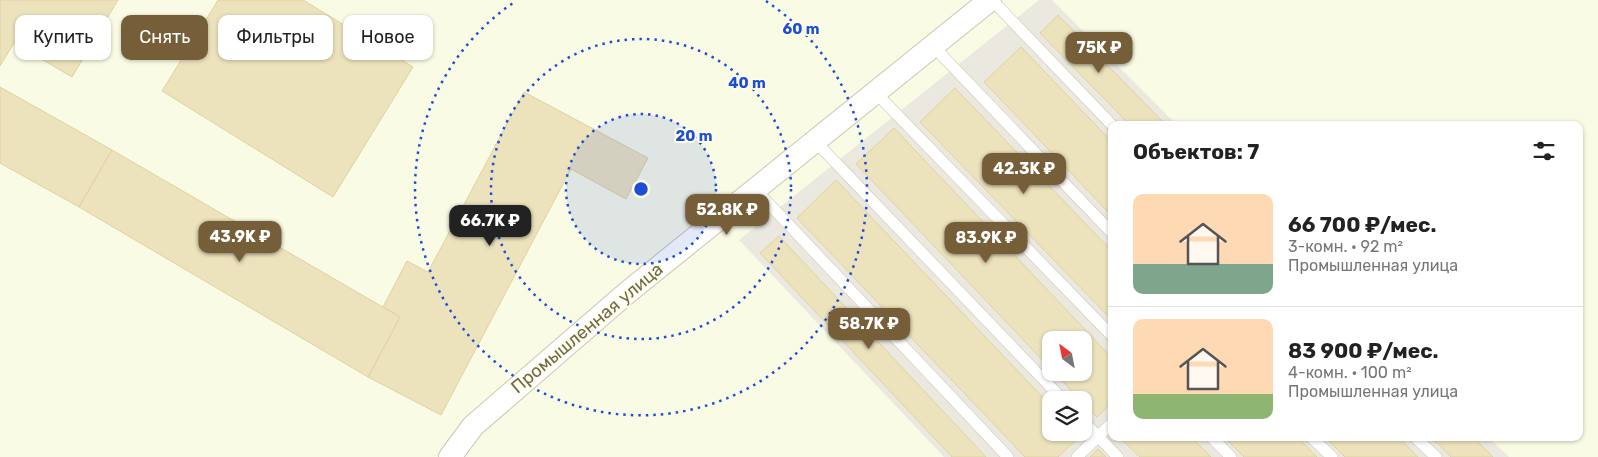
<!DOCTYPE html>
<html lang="ru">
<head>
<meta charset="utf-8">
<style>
	:root { --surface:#fff; --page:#f6f6f6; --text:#222; --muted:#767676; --line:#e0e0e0; --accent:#765f38 }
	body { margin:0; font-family:Rubik,sans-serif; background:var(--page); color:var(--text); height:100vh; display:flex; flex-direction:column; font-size:19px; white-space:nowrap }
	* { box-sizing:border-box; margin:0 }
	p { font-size:16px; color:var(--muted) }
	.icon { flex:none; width:28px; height:28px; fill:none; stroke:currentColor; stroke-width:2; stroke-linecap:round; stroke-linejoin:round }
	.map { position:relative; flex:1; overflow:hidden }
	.side { position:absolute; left:1108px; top:121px; width:475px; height:320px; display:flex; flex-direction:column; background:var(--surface); border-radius:10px; box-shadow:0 1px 4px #0004 }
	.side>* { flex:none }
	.hud { position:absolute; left:15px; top:15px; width:475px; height:45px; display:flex; gap:10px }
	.needle { width:32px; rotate:328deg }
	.tools { position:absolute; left:1042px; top:331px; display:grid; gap:10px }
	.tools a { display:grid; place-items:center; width:50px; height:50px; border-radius:10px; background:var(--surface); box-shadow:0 1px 4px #0004; font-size:25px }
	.price { position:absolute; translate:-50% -42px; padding:0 11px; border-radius:10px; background:var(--accent); color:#fff; font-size:16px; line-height:32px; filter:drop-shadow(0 1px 2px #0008) }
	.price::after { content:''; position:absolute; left:50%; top:30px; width:15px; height:11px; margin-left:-8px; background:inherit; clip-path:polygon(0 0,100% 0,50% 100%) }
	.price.active { background:#222; color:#fff }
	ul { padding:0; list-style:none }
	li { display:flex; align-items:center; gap:15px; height:125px; padding:0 25px }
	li+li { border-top:1px solid var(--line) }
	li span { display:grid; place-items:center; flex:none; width:140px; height:100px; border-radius:10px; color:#555 }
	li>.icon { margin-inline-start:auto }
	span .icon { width:60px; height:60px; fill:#fffc; stroke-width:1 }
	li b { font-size:21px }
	h2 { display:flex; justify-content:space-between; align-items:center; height:60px; padding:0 25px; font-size:21px }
	.pill { padding:0 18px; border-radius:10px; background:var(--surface); box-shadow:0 1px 4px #0004; font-size:18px; line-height:45px }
	.pill.active { background:var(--accent); color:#fff }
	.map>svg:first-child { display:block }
</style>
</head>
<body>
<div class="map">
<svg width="1598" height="457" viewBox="0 0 1598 457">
	<rect width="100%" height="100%" fill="#fafbe5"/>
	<!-- industrial -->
	<path fill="#ebe9df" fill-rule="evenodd" d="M 1039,0 L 1052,0 L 1177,125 L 1111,125 L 1111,438 L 1489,438 L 1509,457 L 944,457 L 739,240 ZM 1051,340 L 1084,340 L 1084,372 L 1051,372 ZM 1051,400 L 1084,400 L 1084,432 L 1051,432 Z"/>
	<!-- building -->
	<g fill="#ece3bd" stroke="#e0d2a0">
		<polygon points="0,0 118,0 72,77 14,43 0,66"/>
		<polygon points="218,0 303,0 413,67 333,197 162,91"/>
		<polygon points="1058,15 1166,125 1130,125 1040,33"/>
		<polygon points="1021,47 1111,141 1111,215 984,82"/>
		<polygon points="0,87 112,150 79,207 0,163"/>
		<polygon points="955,88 1111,250 1111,319 920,122"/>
		<polygon points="524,92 648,158 626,199 571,169 441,415 368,377 400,317 383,307 407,261 428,272"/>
		<polygon points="894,128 1111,357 1111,403 1097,417 1084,404 1084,400 1080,400 1054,372 1084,372 1084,340 1051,340 1051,369 856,164"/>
		<polygon points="112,150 400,317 368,377 79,207"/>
		<polygon points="836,180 1051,406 1051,432 1077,432 1080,436 1058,457 1025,457 797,218"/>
		<polygon points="779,236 986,457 952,457 760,253"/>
		<polygon points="1120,438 1192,438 1211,457 1140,457"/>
		<polygon points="1225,438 1298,438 1317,457 1244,457"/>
		<polygon points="1326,438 1399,438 1418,457 1345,457"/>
		<polygon points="1432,438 1474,438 1493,457 1451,457"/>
		<polygon points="1098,449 1106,457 1090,457"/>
	</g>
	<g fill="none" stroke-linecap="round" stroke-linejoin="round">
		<defs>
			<g id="service">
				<polyline points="992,0 1112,125"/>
				<polyline points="933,46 1111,232"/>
				<polyline points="875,92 1111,335"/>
				<polyline points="815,141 1063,400"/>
				<polyline points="755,189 1008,457"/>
				<polyline points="1084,422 1118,457"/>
				<polyline points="1212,438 1231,457"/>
				<polyline points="1312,438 1332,457"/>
				<polyline points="1416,438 1436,457"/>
				<polyline points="1077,457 1111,424"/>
			</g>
			<polyline id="minor" points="450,457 473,426 628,292 990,0"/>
		</defs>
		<!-- service casing -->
		<use href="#service" stroke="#ccc7ac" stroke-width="12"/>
		<!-- minor casing -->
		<use href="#minor" stroke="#ccc7ac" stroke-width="24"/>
		<!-- service -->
		<use href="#service" stroke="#fff" stroke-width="11"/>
		<!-- minor -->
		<use href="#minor" stroke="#fff" stroke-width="22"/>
	</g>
	<!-- distance rings -->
	<circle cx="641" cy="189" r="75" fill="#1d4ed8" fill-opacity=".12"/>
	<g fill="none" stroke="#1d4ed8" stroke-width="2.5" stroke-dasharray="2.5 5">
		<circle cx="641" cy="189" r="75"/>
		<circle cx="641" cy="189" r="150"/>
		<path d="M766 1A226 226 0 1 1 516 1"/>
	</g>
	<g text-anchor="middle" stroke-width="4" stroke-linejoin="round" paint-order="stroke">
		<!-- street labels -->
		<g font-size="18" fill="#72694c" stroke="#fefeeb">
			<text transform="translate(587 328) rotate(-40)" y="6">Промышленная улица</text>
		</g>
	</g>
	<circle cx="641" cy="189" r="8" fill="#1d4ed8" stroke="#fefeeb" stroke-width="2.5"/>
	<g font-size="15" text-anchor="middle" font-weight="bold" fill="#1d4ed8" stroke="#fefeeb" stroke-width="4" stroke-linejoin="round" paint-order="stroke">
		<text x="801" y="34">60 m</text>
		<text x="747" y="88">40 m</text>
		<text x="694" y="141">20 m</text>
	</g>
</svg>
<div class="tools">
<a><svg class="needle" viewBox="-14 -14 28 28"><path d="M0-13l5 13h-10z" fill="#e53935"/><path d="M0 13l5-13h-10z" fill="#767676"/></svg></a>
<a><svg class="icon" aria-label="layers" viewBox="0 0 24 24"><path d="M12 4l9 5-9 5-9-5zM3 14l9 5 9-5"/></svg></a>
</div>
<b class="price" style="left:1099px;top:74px">75K ₽</b>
<b class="price" style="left:1024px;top:195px">42.3K ₽</b>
<b class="price" style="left:727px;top:236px">52.8K ₽</b>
<b class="price active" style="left:490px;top:247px">66.7K ₽</b>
<b class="price" style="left:240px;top:263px">43.9K ₽</b>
<b class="price" style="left:986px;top:264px">83.9K ₽</b>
<b class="price" style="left:869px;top:350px">58.7K ₽</b>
<div class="hud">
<a class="pill">Купить</a>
<a class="pill active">Снять</a>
<a class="pill">Фильтры</a>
<a class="pill">Новое</a>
</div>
<section class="side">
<h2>Объектов: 7<svg class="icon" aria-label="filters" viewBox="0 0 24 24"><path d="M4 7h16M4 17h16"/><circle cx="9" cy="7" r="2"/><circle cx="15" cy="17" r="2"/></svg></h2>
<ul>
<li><span style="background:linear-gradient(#ffd9b3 70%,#7fa58c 0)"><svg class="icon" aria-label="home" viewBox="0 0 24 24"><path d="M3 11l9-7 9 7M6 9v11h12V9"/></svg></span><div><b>66 700 ₽/мес.</b><p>3-комн. · 92 m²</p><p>Промышленная улица</p></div></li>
<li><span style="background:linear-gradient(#ffd9b3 75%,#8fb573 0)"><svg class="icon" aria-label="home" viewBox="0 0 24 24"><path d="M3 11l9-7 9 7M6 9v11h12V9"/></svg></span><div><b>83 900 ₽/мес.</b><p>4-комн. · 100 m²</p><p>Промышленная улица</p></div></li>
</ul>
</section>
</div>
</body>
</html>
